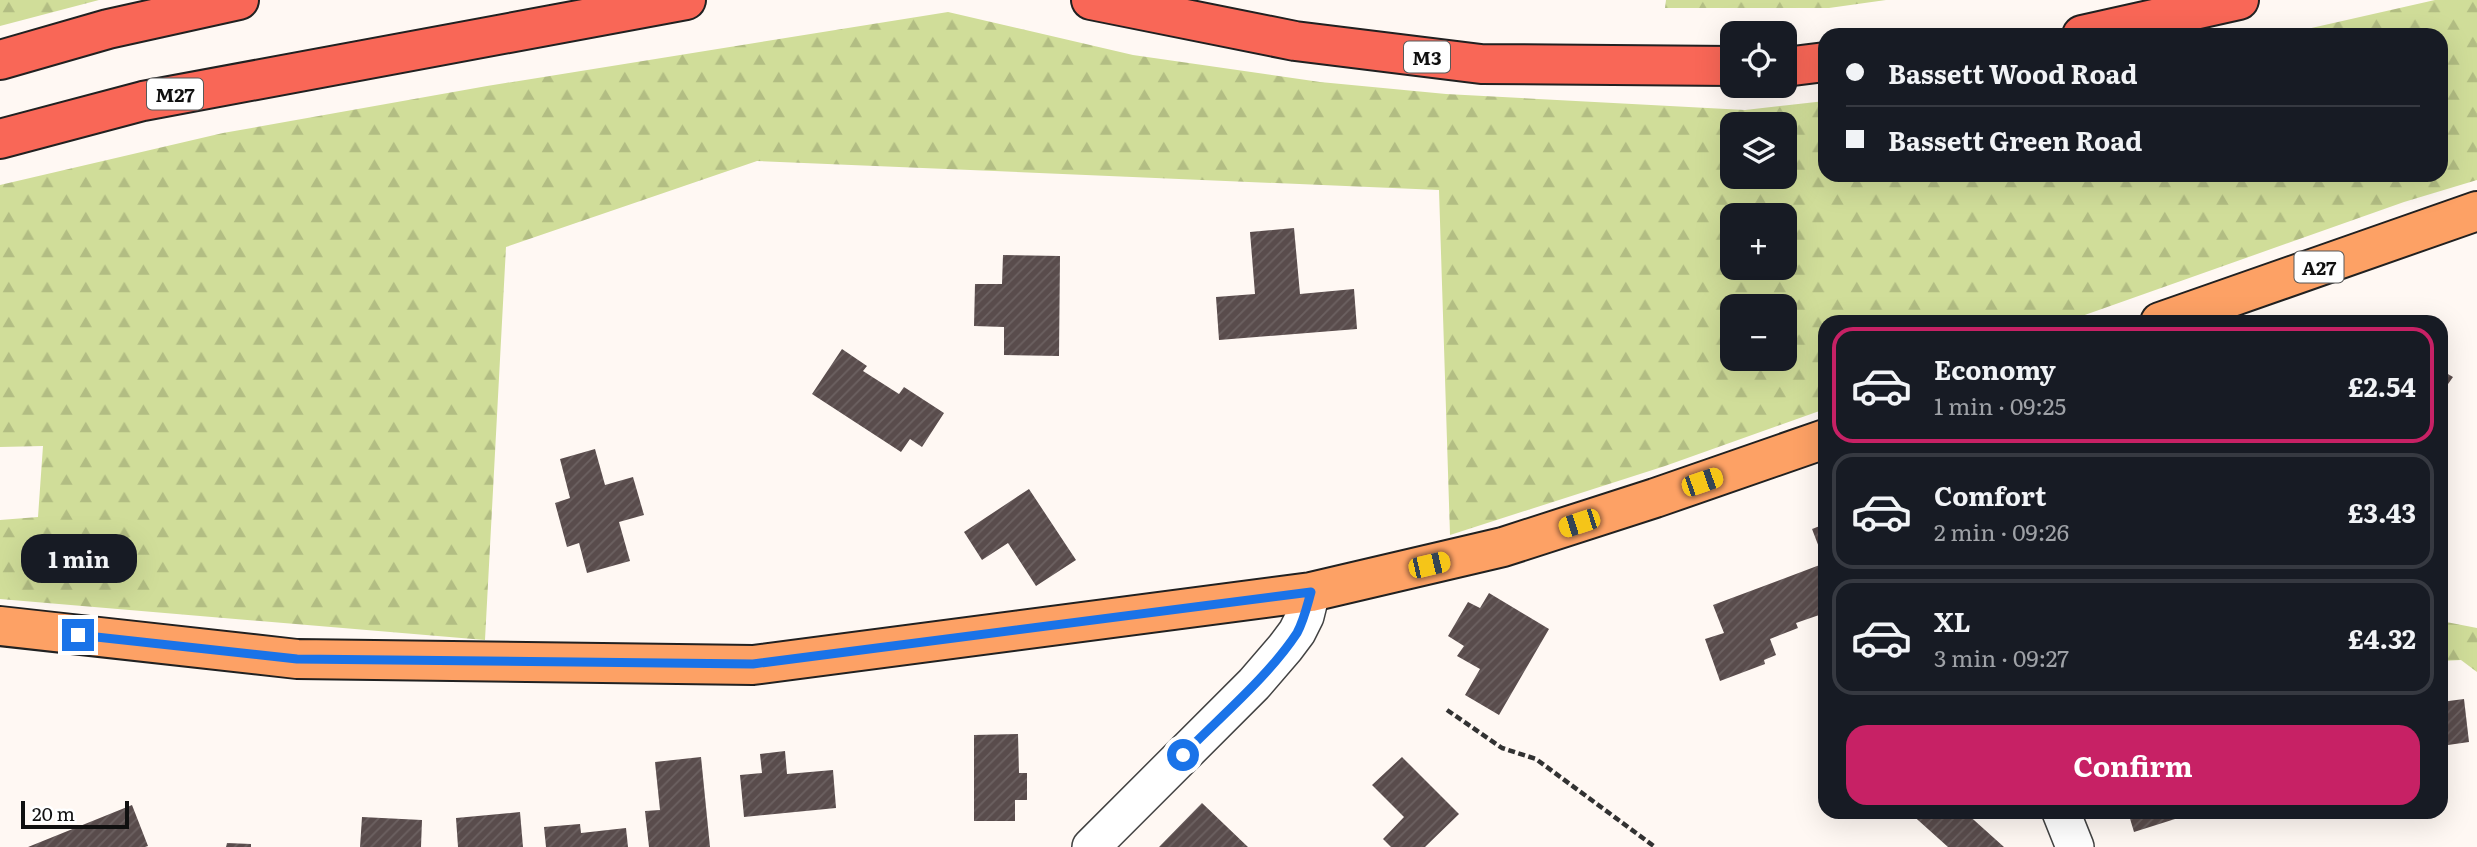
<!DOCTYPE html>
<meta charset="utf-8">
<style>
:root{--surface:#171b24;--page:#242831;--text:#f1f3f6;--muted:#9ea1a6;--line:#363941;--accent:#c72165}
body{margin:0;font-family:Literata,serif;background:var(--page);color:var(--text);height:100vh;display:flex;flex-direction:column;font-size:26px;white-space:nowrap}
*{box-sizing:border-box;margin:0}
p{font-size:23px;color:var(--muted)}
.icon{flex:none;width:38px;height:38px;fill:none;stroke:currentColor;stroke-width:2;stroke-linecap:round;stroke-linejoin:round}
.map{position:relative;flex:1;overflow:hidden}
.panel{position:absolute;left:1818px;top:315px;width:630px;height:504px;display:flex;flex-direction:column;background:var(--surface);border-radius:21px;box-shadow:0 7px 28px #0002}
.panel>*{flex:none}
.hud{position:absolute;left:1818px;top:28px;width:630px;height:154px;border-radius:21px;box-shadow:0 7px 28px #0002;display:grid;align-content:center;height:154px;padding:0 28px;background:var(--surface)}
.controls{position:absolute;left:1720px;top:21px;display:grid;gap:14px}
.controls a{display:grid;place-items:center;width:77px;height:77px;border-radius:14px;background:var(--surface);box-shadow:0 7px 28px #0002;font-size:35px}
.scale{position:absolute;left:21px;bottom:18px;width:108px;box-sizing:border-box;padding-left:7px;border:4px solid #101010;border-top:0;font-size:19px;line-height:24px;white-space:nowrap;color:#101010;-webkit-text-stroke:5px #fff;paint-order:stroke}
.end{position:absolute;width:32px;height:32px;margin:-16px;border:9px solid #1a73e8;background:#fff;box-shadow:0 0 0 4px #fff}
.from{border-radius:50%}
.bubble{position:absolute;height:49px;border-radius:21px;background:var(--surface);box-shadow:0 7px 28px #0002;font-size:23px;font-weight:700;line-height:49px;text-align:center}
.car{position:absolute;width:21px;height:42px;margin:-21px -10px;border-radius:9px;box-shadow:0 0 5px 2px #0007;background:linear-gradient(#f5c518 24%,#345 0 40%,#f5c518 0 76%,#345 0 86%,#f5c518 0)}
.hud b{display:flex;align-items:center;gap:24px;height:66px;font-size:26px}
.hud b+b{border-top:2px solid var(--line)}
.hud i{width:18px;height:18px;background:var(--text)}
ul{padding:12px 0 0;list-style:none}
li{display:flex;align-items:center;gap:21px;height:116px;margin:0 14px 10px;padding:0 14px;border:4px solid var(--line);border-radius:21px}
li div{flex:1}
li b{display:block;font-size:26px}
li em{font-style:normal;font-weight:700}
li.current{border-color:var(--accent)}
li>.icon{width:63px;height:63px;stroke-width:1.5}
.cta{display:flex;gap:14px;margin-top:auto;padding:14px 28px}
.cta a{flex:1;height:80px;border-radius:21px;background:var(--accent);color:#fff;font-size:28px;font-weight:700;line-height:80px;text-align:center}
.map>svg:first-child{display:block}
.forest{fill:url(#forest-firs);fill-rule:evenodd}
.building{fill:url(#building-hatch)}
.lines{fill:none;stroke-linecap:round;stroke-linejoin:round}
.minor-casing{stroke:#434343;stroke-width:40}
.primary-casing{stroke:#212121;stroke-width:42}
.motorway-casing{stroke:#212121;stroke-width:42}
.path{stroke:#323232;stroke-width:4.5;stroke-dasharray:7 3.5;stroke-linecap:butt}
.minor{stroke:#fff;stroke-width:37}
.primary{stroke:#fda165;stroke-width:38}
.motorway{stroke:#f96757;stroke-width:38}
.route{stroke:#1a73e8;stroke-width:9}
.labels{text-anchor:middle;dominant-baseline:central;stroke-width:7;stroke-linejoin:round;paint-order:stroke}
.shield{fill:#fff;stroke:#585858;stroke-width:2}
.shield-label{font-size:19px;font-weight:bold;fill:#101010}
</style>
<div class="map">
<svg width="2477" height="847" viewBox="0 0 2477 847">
<defs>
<pattern id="forest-firs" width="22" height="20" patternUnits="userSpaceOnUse" patternTransform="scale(1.75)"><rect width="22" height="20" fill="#d0dd99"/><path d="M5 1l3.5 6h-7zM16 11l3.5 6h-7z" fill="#b2bd83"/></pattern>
<pattern id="building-hatch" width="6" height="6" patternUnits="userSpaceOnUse" patternTransform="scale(1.75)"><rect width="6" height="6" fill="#594c4c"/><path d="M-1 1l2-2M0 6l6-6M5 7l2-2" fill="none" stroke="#6c6161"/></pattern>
</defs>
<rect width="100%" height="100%" fill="#fff8f3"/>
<path class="forest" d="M0,0H99L0,26Z
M1666,0H1886L1829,8H1665Z
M2435,0H2477V180L2404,202L2065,322H1825V409L1665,466L1450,535L1439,190L757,161L506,247L485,640L0,599V520L38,517L43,446L0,447V185L223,133L487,86L948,12L1133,55L1320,82L1446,94L1745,110L1825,101V175H2441V35H2281ZM1732,124H1785V177H1732ZM1732,215H1785V268H1732ZM1732,306H1785V359H1732Z
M2441,621L2477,628V672L2461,660L2441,661Z"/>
<path class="building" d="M1294,228L1300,294L1354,289L1357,329L1219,340L1216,297L1255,294L1250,232Z
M1003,255L1060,256L1059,356L1004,355V327L974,326L975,284H1002Z
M842,349L867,366L863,371L899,394L904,387L944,413L922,447L910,439L901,452L812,394Z
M2441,370L2453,377L2441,394Z
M595,449L605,485L633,477L644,515L619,522L630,561L587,573L579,543L567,547L555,503L570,498L560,459Z
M1029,489L1076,560L1036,586L1008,543L982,560L964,532Z
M1825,524V613L1796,623L1798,628L1770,639L1776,655L1764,660L1765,664L1720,681L1705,639L1724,633L1713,605L1825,563L1812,529Z
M1489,593L1549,629L1499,715L1465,695L1480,669L1457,656L1464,646L1448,636L1468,602L1480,608Z
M2464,699L2469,742L2441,746V702Z
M1018,734L1019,773H1027V800H1015V821H974V735Z
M785,751L787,774L833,770L836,808L744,817L740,775L762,773L760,754Z
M701,757L710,847H649L645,811L660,810L655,762Z
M1402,757L1459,814L1425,847H1391L1383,839L1404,817L1372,785Z
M1202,803L1248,847H1159Z
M132,805L148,846L145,847H28Z
M520,812L523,847H458L456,818Z
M1909,812H1965L2004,847H1948Z
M2128,812H2194V813L2134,832Z
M362,817L422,820L421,847H360Z
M580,824L581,833L626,828L628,847H546L544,827Z
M227,843L251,844V847H226Z"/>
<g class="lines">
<g class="minor-casing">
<path id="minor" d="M2061,812L2075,847
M1091,847L1254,684L1285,648L1297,632L1305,616L1311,592"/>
</g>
<g class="primary-casing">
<path id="primary" d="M2160,322L2477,211
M0,626L297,659L753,665L1311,592L1503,547L1655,498L1825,439"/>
</g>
<g class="motorway-casing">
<path id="motorway" d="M1091,0L1295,41L1481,64L1732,66
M2082,35L2239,0
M0,60L108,29L239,0
M1785,67L1825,62
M0,139L143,101L686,0"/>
</g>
<path class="path" d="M1447,710L1502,748L1536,759L1655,847"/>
<use href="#minor" class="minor"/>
<use href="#primary" class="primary"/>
<use href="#motorway" class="motorway"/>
</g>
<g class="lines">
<path class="route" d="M78,635L297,659L753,664L1311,592C1307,606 1304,620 1297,633C1268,677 1220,717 1183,755"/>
</g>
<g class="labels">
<g class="shield">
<rect x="1404" y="41.5" width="46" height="31" rx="5"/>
<rect x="147" y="78.5" width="56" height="31" rx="5"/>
<rect x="2294.5" y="251.5" width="49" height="31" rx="5"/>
</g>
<g class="shield-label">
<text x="1427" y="57">M3</text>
<text x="175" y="94">M27</text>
<text x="2319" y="267">A27</text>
</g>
</g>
</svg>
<div class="controls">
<a><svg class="icon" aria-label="locate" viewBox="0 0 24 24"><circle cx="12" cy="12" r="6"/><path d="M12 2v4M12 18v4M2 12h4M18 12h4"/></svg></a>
<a><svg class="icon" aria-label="layers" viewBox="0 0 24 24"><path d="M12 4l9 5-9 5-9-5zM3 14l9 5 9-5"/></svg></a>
<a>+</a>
<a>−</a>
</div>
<div class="scale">20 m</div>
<i class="end from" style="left:1183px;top:755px"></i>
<i class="end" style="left:78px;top:635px"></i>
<div class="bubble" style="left:21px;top:534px;width:116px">1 min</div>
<i class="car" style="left:1702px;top:482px;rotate:71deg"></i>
<i class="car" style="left:1579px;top:523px;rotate:252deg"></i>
<i class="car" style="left:1429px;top:565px;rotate:77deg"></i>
<div class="hud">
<b><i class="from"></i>Bassett Wood Road</b>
<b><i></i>Bassett Green Road</b>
</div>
<section class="panel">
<ul>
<li class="current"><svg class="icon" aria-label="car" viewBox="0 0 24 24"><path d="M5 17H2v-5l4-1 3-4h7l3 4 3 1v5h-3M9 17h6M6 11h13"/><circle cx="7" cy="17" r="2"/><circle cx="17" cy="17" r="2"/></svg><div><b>Economy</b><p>1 min · 09:25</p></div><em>£2.54</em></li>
<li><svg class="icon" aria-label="car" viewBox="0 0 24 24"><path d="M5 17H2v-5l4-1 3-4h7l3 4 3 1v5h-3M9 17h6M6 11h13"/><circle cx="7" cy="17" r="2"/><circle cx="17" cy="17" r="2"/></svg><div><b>Comfort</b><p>2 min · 09:26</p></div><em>£3.43</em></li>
<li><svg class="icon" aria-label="car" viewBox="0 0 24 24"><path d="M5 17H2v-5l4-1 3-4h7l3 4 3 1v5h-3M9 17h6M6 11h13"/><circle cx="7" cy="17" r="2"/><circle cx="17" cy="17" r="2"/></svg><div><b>XL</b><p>3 min · 09:27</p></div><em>£4.32</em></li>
</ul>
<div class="cta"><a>Confirm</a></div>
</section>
</div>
